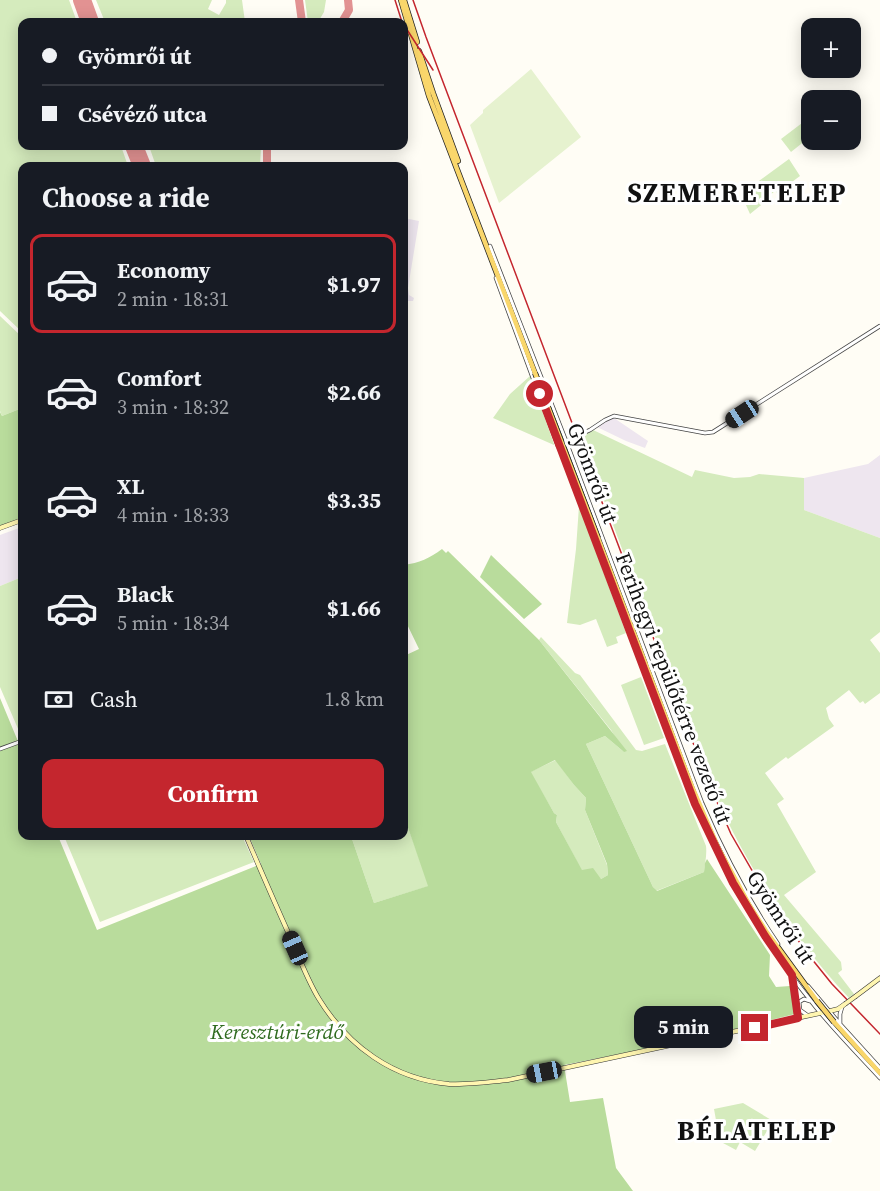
<!DOCTYPE html>
<meta charset="utf-8">
<style>
:root{--surface:#171b24;--page:#242831;--text:#f1f3f6;--muted:#9ea1a6;--line:#363941;--accent:#c4262e}
body{margin:0;font-family:"Source Serif 4",serif;background:var(--page);color:var(--text);height:100vh;display:flex;flex-direction:column;font-size:22px;white-space:nowrap}
*{box-sizing:border-box;margin:0}
p{font-size:20px;color:var(--muted)}
.icon{flex:none;width:33px;height:33px;fill:none;stroke:currentColor;stroke-width:2;stroke-linecap:round;stroke-linejoin:round}
.map{position:relative;flex:1;overflow:hidden}
.panel{position:absolute;left:18px;top:162px;width:390px;height:678px;display:flex;flex-direction:column;background:var(--surface);border-radius:12px;box-shadow:0 3px 15px #0003}
.panel>*{flex:none}
.top-card{position:absolute;left:18px;top:18px;width:390px;height:132px;border-radius:12px;box-shadow:0 3px 15px #0003;display:grid;align-content:center;height:132px;padding:0 24px;background:var(--surface)}
.fabs{position:absolute;left:801px;top:18px;display:grid;gap:12px}
.fabs a{display:grid;place-items:center;width:60px;height:60px;border-radius:12px;background:var(--surface);box-shadow:0 3px 15px #0003;font-size:30px}
.end{position:absolute;width:27px;height:27px;margin:-14px;border:8px solid #c4262e;background:#fff;box-shadow:0 0 0 3px #fff}
.from{border-radius:50%}
.bubble{position:absolute;height:42px;border-radius:12px;background:var(--surface);box-shadow:0 3px 15px #0003;font-size:20px;font-weight:700;line-height:42px;text-align:center}
.car{position:absolute;width:18px;height:36px;margin:-18px -9px;border-radius:8px;box-shadow:0 0 4px 2px #0007;background:linear-gradient(#222 24%,#8ab4d8 0 40%,#222 0 76%,#8ab4d8 0 86%,#222 0)}
.top-card b{display:flex;align-items:center;gap:21px;height:57px;font-size:22px}
.top-card b+b{border-top:2px solid var(--line)}
.top-card i{width:15px;height:15px;background:var(--text)}
ul{padding:0;list-style:none}
li{display:flex;align-items:center;gap:18px;height:99px;margin:0 12px 9px;padding:0 12px;border:3px solid transparent;border-radius:12px}
li div{flex:1}
li b{display:block;font-size:22px}
li em{font-style:normal;font-weight:700}
li.current{border-color:var(--accent)}
li>.icon{width:54px;height:54px;stroke-width:1.5}
h2{padding:0 24px;font-size:27px;line-height:72px}
.pay{display:flex;align-items:center;gap:15px;height:66px;padding:0 24px;font-size:22px}
.pay p{margin-inline-start:auto}
.primary-button{display:flex;gap:12px;margin-top:auto;padding:12px 24px}
.primary-button a{flex:1;height:69px;border-radius:12px;background:var(--accent);color:#fff;font-size:24px;font-weight:700;line-height:69px;text-align:center}
.map>svg:first-child{display:block}
.industrial{fill:#eee6ef}
.green{fill:#d5ebbd}
.forest{fill:#b9dc9c;fill-rule:evenodd}
.pitch{fill:#e6f2cf}
.lines{fill:none;stroke-linecap:round;stroke-linejoin:round}
.taxiway{stroke:#e29292;stroke-width:8}
.runway{stroke:#e29292;stroke-width:18}
.tertiary-casing{stroke:#444;stroke-width:4.5}
.secondary-casing{stroke:#333;stroke-width:5}
.primary-casing{stroke:#222;stroke-width:6}
.tertiary{stroke:#fff;stroke-width:3}
.secondary{stroke:#fff6b0;stroke-width:4}
.primary{stroke:#f9d66b;stroke-width:4.5}
.rail{stroke:#c4262e;stroke-width:1.5}
.secondary-bridge-casing{stroke:#333;stroke-width:5;stroke-linecap:butt}
.primary-bridge-casing{stroke:#222;stroke-width:6;stroke-linecap:butt}
.secondary-bridge{stroke:#fff6b0;stroke-width:4}
.primary-bridge{stroke:#f9d66b;stroke-width:4.5}
.route{stroke:#c4262e;stroke-width:8}
.labels{text-anchor:middle;dominant-baseline:central;stroke-width:6;stroke-linejoin:round;paint-order:stroke}
.street-label{font-size:21px;fill:#111;stroke:#fff}
.park-label{font-size:21px;font-style:italic;fill:#2f6b1f;stroke:#fff}
.district-label{font-size:27px;font-weight:bold;letter-spacing:1.5px;fill:#111;stroke:#fff}
</style>
<div class="map">
<svg width="880" height="1191" viewBox="0 0 880 1191">
<rect width="100%" height="100%" fill="#fffdf5"/>
<path class="industrial" d="M404,218L419,221L408,288L409,295L414,298L413,301H404Z
M614,418L648,441L645,448L626,441L597,427L605,421Z
M880,455V538L804,510V478L868,464Z
M19,528L22,538V577L0,586V535Z"/>
<path class="green" d="M0,0H69L77,22H22V146H121L128,166H22V332L0,311Z
M96,0H212L208,9L219,15L226,3V0H242L245,22H105Z
M305,0H326L324,12L318,22H308Z
M806,120L811,121V136L791,152L781,139Z
M149,146H261L260,166H156Z
M789,159L800,176L777,193L775,191L764,200L765,202L750,214L741,194Z
M0,316L22,337V408L2,416L0,411Z
M530,376L554,444V445L493,418L510,394Z
M591,429L692,477L695,470L734,478L750,477L759,474L804,478V510L880,538V632L870,640L880,653V693L865,704L863,701L860,703L849,690L826,708L829,719L834,726L788,759L786,757L765,773L784,799L777,804L816,872L784,895L841,962L842,970L838,973L854,994L849,998C804,950 765,893 734,834C706,781 688,722 666,665C637,589 608,512 580,435Z
M579,506L626,633L616,637L618,643L607,647L596,619L580,625L567,623L576,549Z
M22,577V738L0,687V586Z
M541,637L575,673L580,675L636,750L642,751L665,744L706,846C707,855 705,863 704,872L656,891L653,887L586,744L605,736L624,752L611,730L539,640Z
M641,677L664,738L644,745L621,685Z
M556,760L574,785L586,798L585,810L607,865L608,875L601,879L582,871L556,822L557,815L554,813L530,772Z
M404,816L429,886L374,903L351,836H404Z
M64,836H242L254,862L100,922Z
M743,1103L773,1121L755,1151L740,1142L736,1150L723,1143L719,1137L714,1109Z"/>
<path class="forest" d="M22,408V518L0,526V412L2,416Z
M442,549L446,553L448,551L539,640L627,751L624,752L605,736L586,744L653,887L657,891L704,872L705,863L707,859L770,955L769,976L776,987L790,986L795,1014L695,1039L564,1065L570,1102L603,1098L616,1168L633,1191H0V698L22,751V836H58L97,930L261,864L249,836H351L374,903L428,886L404,816V656L419,649L404,618V565C419,563 430,558 442,549ZM555,760L574,785L586,798L585,810L607,864L608,875L601,879L593,868L582,870L556,822L557,815L554,813L531,772Z
M491,555L542,604L524,619L480,577Z"/>
<path class="pitch" d="M531,69L581,137L499,203L470,125L483,113V110Z"/>
<g class="lines">
<path class="taxiway" d="M299,0L302,22
M342,22L349,10L348,0
M267,166V146"/>
<path class="runway" d="M82,0L90,22
M134,146L142,166"/>
<g class="tertiary-casing">
<path id="tertiary" d="M490,246L566,441L702,803C723,852 748,900 778,944
M496,278L558,446L564,457L695,804C727,876 765,945 815,1006C835,1031 858,1054 880,1078
M564,442L590,430L605,420L614,416L705,433L713,432L880,326
M0,749L22,741
M792,977L798,1018
M808,986L840,1024L880,1068
M807,1015L800,1010L799,1002L804,999L810,1001
M840,1023V1014L842,1007"/>
</g>
<g class="secondary-casing">
<path id="secondary" d="M0,528L22,520
M246,836C261,871 276,906 292,941C300,960 308,981 319,999C348,1046 393,1079 449,1084C469,1085 488,1082 508,1080L830,1011L838,1009L845,1004
M856,996L880,978"/>
</g>
<g class="primary-casing">
<path id="primary" d="M401,0L429,96L535,373
M404,0L417,42
M419,51L433,93L458,161
M598,538L693,789L718,847L750,906L766,931L817,1001
M834,1022L880,1073"/>
</g>
<use href="#tertiary" class="tertiary"/>
<use href="#secondary" class="secondary"/>
<use href="#primary" class="primary"/>
<path class="rail" d="M395,0L402,22
M413,0L426,37L706,777L731,834L765,893L807,953L832,984L880,1034
M404,25L433,70"/>
<g class="secondary-bridge-casing">
<path id="secondary-bridge" d="M845,1004L856,996"/>
</g>
<g class="primary-bridge-casing">
<path id="primary-bridge" d="M535,373L598,538
M817,1001L834,1022"/>
</g>
<use href="#secondary-bridge" class="secondary-bridge"/>
<use href="#primary-bridge" class="primary-bridge"/>
</g>
<g class="lines">
<path class="route" d="M540,394L695,804L733,883L765,936L792,975L798,1018L755,1028"/>
</g>
<g class="labels">
<g class="street-label">
<text transform="translate(593 473) rotate(69)">Gyömrői út</text>
<text transform="translate(674 688) rotate(69)">Ferihegyi repülőtérre vezető út</text>
<text transform="translate(781 917) rotate(57)">Gyömrői út</text>
</g>
<g class="park-label">
<text x="277" y="1031">Keresztúri-erdő</text>
</g>
<g class="district-label">
<text x="737" y="192">SZEMERETELEP</text>
<text x="757" y="1130">BÉLATELEP</text>
</g>
</g>
</svg>
<div class="fabs">
<a>+</a>
<a>−</a>
</div>
<i class="end from" style="left:540px;top:394px"></i>
<i class="end" style="left:755px;top:1028px"></i>
<div class="bubble" style="left:634px;top:1006px;width:99px">5 min</div>
<i class="car" style="left:742px;top:414px;rotate:237deg"></i>
<i class="car" style="left:295px;top:948px;rotate:336deg"></i>
<i class="car" style="left:544px;top:1072px;rotate:259deg"></i>
<div class="top-card">
<b><i class="from"></i>Gyömrői út</b>
<b><i></i>Csévéző utca</b>
</div>
<section class="panel">
<h2>Choose a ride</h2>
<ul>
<li class="current"><svg class="icon" aria-label="car" viewBox="0 0 24 24"><path d="M5 17H2v-5l4-1 3-4h7l3 4 3 1v5h-3M9 17h6M6 11h13"/><circle cx="7" cy="17" r="2"/><circle cx="17" cy="17" r="2"/></svg><div><b>Economy</b><p>2 min · 18:31</p></div><em>$1.97</em></li>
<li><svg class="icon" aria-label="car" viewBox="0 0 24 24"><path d="M5 17H2v-5l4-1 3-4h7l3 4 3 1v5h-3M9 17h6M6 11h13"/><circle cx="7" cy="17" r="2"/><circle cx="17" cy="17" r="2"/></svg><div><b>Comfort</b><p>3 min · 18:32</p></div><em>$2.66</em></li>
<li><svg class="icon" aria-label="car" viewBox="0 0 24 24"><path d="M5 17H2v-5l4-1 3-4h7l3 4 3 1v5h-3M9 17h6M6 11h13"/><circle cx="7" cy="17" r="2"/><circle cx="17" cy="17" r="2"/></svg><div><b>XL</b><p>4 min · 18:33</p></div><em>$3.35</em></li>
<li><svg class="icon" aria-label="car" viewBox="0 0 24 24"><path d="M5 17H2v-5l4-1 3-4h7l3 4 3 1v5h-3M9 17h6M6 11h13"/><circle cx="7" cy="17" r="2"/><circle cx="17" cy="17" r="2"/></svg><div><b>Black</b><p>5 min · 18:34</p></div><em>$1.66</em></li>
</ul>
<div class="pay"><svg class="icon" aria-label="cash" viewBox="0 0 24 24"><path d="M3 7h18v10H3z"/><circle cx="12" cy="12" r="2"/></svg>Cash<p>1.8 km</p></div>
<div class="primary-button"><a>Confirm</a></div>
</section>
</div>
